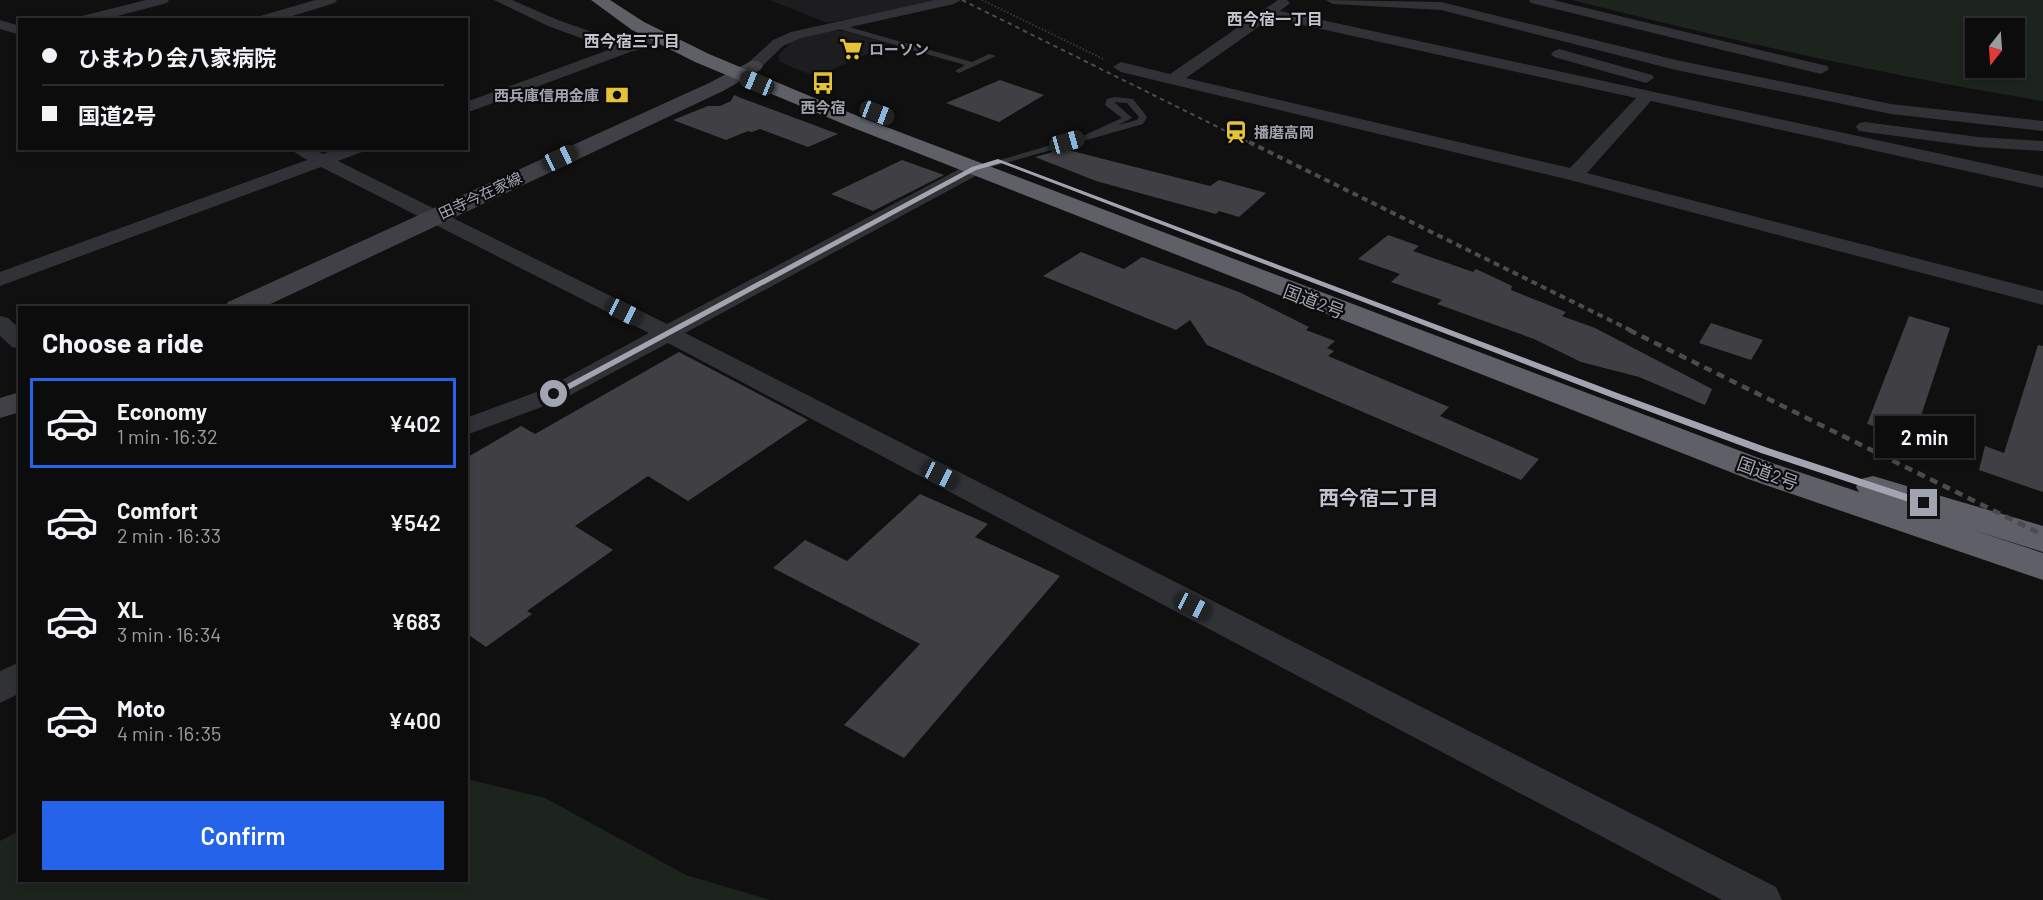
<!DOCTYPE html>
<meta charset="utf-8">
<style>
:root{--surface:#0c0c0d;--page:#151516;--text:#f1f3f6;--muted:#9a9b9d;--line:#2c2c2e;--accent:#2563eb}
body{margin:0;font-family:Barlow,"Noto Sans JP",sans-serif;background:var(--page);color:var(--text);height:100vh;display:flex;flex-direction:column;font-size:22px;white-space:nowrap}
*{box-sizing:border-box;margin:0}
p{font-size:20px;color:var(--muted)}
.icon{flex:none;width:33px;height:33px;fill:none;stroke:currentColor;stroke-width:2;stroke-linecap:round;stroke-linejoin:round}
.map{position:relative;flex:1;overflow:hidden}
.side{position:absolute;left:18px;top:306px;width:450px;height:576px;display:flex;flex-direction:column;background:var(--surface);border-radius:0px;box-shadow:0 3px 9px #0003,0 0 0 2px var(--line)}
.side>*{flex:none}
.top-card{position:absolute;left:18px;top:18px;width:450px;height:132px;border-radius:0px;box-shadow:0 3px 9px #0003,0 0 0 2px var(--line);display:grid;align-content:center;height:132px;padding:0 24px;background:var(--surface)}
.needle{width:39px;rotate:197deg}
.tools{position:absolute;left:1965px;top:18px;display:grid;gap:12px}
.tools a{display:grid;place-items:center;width:60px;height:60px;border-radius:0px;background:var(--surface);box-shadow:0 3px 9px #0003,0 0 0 2px var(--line);font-size:30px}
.end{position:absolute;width:27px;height:27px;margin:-14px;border:8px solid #a2a5b1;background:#111;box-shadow:0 0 0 3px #111}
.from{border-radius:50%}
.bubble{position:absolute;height:42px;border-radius:0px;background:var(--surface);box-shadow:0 3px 9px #0003,0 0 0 2px var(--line);font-size:20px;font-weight:600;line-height:42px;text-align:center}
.car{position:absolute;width:18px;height:36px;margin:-18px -9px;border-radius:8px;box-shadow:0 0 4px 2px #0007;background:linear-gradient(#222 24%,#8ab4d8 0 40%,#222 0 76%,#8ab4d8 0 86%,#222 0)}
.top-card b{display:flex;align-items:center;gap:21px;height:57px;font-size:22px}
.top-card b+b{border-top:2px solid var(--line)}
.top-card i{width:15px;height:15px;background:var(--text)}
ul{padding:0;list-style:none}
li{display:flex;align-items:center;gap:18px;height:90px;margin:0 12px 9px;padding:0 12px;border:3px solid transparent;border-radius:0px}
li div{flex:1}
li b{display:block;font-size:22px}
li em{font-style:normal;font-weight:600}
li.on{border-color:var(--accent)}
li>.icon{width:54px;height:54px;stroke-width:1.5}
h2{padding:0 24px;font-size:27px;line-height:72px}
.cta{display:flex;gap:12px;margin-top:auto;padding:12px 24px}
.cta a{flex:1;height:69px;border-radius:0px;background:var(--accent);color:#fff;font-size:24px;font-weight:600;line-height:69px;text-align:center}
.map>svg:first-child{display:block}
.built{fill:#1d1c1e}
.green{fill:#1d241e;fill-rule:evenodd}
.building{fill:#404044}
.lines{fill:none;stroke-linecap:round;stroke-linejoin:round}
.path{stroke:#38383d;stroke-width:2;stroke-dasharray:1.5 2;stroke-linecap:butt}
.lane{fill:#313236;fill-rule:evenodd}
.street{fill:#313236;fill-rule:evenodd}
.secondary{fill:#404046;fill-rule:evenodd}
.highway{fill:#5e5f67;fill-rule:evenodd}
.rail-far2{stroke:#4b4b51;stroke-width:2;stroke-dasharray:4.5 4;stroke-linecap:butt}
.rail-far1{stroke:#4b4b51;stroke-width:4;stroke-dasharray:6 4.5;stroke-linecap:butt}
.rail{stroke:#4b4b51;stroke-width:4.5;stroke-dasharray:8 6;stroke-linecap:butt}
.route{fill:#a2a5b1}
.labels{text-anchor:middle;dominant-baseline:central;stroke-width:4.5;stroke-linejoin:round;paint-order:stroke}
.far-poi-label{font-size:15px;font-weight:bold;fill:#a2a5b1;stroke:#0b0b0c;text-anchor:start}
.far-street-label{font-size:15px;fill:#a2a5b1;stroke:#0b0b0c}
.far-neighbourhood-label{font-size:16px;font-weight:bold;fill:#c3c4ce;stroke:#0b0b0c}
.street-label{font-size:18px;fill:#a2a5b1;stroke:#0b0b0c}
.neighbourhood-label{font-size:20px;font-weight:bold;fill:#c3c4ce;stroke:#0b0b0c}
</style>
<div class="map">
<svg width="2043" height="900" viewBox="0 0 2043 900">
<rect width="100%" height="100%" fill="#101011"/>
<path class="built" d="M769,0H938L828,23Z
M828,31H845L889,44L816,77L780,62L778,55L794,40Z"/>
<path class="green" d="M1572,0H2043V101C1885,75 1728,40 1572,0ZM1976,28H2014V68H1976Z
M467,779L545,798L686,875L770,900H0V841L19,831L20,880H466Z"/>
<path class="building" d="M1000,80L1044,95L999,122L946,103Z
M734,95L741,98L838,134L808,147L760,129L752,132L748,131L726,140L673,120L708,106H720L731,101Z
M1064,149L1210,186L1219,180L1266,193L1239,217L1219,211L1216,214L1096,181L1035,157Z
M902,160L944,175L873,211L831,194Z
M1388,235L1419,246L1413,251L1473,272L1476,269L1512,286L1511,290L1566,312L1562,316L1595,328L1712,389L1705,405L1639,377L1581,362L1534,339L1437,304L1442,300L1391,282L1400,274L1358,259Z
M1081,252L1124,269L1142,257L1239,292L1309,327L1306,330L1335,341L1327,348L1334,351L1328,356L1449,407L1440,416L1539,459L1521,480L1207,345L1190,320L1176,330L1043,276Z
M1909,316L1950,328L1913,440L1867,424Z
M1711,323L1763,340L1751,360L1699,343Z
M2038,345L2043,346V492L1979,470L1985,446L2004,453Z
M679,352L808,420L688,501L648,476L575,526L613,550L527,611L532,614L486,647L466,633V458L521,426L535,434Z
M920,494L988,524L975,537L1060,576L904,758L844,725L920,644L773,568L805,540L847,561Z"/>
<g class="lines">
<path class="path" d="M982,0L1103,59"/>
<path class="lane" d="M835,23L972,62L989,54L996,56L959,73L955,71L965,65L832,27L831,25Z
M1115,97L1133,99L1147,117L1143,124L977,171L969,169L1085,135L1122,118L1105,105L1107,99ZM1114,102L1127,103L1139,117L1137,120L1118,125L1132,118Z"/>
<path class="street" d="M146,0H169L167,3L102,20H76L78,17Z
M315,0H337L335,3L279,20H255L257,17Z
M494,0H512L558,20L626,44L663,35L670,39L668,42L630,52L466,113V102L611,49L548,26Z
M935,0H961L954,4L801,38L783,46L759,69L753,71L745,66L773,40L791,32Z
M1278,0H1287L1290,3L1280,11L2043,176V188L1651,101L1587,173L2043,291V305L1570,180L1121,72L1113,67L1121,62L1170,74ZM1271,18L1636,98L1570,168L1186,78Z
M1326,0L1441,2L1676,60L1891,104L2043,121V131L1891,114L1676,70L1441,10L1333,4Z
M1529,0H1553L1827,66L1829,69L1821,74L1531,3Z
M0,20L20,26V35L0,29Z
M1559,49L1652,75L1654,78L1646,83L1554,57L1551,54L1554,51Z
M1865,122L1978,137L2043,141V151L1978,147L1859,131L1856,127L1859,123Z
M288,148H312L323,154L338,148H365L362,152L338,161L667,324L967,165H981L983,169L981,173L685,333L1776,887L1782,900H1722L668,343L563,399L466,435V418L545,389L649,333L321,167L0,286V272L307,160Z
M0,316L8,318L20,329V349L12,347L0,336Z
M20,662V693L0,703V671Z"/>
<path class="secondary" d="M753,60L760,62L763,66L760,70L723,91L262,308H224L228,302L709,83Z
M20,392V412L0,418V398Z"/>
<path class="highway" d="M591,0H610L644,22L709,54L860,117L1772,463L1859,492L1856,487L1861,479L1873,476L2043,526V552L1970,529L2043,553V580L1748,479L846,125L695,62L632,30Z"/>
<path class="rail-far2" d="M962,0L1252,144"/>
<path class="rail-far1" d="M1249,142L1632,331"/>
<path class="rail" d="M1629,330L2043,535"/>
</g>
<path class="route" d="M998,159L1620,394L1768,448L1928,501L1930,503L1924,507L1921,506L1761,453L1613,398L1001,163L976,170L557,396L549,394L972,167Z"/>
<defs>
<g id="supermarket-bare" transform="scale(1.8)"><path d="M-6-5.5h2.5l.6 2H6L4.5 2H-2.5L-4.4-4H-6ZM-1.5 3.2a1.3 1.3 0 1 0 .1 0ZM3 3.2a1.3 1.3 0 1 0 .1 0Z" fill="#e4c336" stroke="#0b0b0c" stroke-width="2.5" paint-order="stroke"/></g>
<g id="bus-bare" transform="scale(1.8)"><path d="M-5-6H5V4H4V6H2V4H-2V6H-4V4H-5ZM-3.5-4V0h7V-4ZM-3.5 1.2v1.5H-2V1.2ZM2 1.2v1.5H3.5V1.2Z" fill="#e4c336" stroke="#0b0b0c" stroke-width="2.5" paint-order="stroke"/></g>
<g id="bank-bare" transform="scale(1.8)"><path d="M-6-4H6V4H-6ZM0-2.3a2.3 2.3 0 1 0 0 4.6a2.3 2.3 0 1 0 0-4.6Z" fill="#e4c336" stroke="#0b0b0c" stroke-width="2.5" paint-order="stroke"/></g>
<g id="station-bare" transform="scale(1.8)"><path d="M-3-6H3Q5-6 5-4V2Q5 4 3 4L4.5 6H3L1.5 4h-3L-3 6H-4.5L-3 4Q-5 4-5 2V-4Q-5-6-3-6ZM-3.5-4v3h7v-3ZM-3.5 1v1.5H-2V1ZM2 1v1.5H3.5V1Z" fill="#e4c336" stroke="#0b0b0c" stroke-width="2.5" paint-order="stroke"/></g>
</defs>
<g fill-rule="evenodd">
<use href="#supermarket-bare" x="851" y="49"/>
<use href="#bus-bare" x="823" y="83"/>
<use href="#bank-bare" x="617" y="95"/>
<use href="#station-bare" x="1236" y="132"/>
</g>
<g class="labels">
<g class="far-poi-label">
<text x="869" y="49">ローソン</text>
<text x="599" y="95" text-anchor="end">西兵庫信用金庫</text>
<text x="823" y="107" text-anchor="middle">西今宿</text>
<text x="1254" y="132">播磨高岡</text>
</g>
<g class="far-street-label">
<text transform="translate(480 195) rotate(-25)">田寺今在家線</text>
</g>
<g class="far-neighbourhood-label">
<text x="1275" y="18">西今宿一丁目</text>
<text x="632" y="40">西今宿三丁目</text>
</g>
<g class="street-label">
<text transform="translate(1314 301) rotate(21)">国道2号</text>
<text transform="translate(1768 473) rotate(20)">国道2号</text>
</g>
<g class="neighbourhood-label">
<text x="1379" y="497">西今宿二丁目</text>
</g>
</g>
</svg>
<div class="tools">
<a><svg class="needle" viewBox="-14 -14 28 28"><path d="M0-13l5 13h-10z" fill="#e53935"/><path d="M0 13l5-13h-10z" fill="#9a9b9d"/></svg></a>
</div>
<i class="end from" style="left:554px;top:394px"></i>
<i class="end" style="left:1924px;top:503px"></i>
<div class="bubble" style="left:1875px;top:416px;width:99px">2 min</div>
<i class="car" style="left:757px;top:83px;rotate:292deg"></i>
<i class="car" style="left:877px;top:113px;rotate:111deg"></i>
<i class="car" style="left:1067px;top:142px;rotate:74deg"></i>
<i class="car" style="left:560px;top:158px;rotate:65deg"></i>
<i class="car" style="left:624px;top:312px;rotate:117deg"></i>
<i class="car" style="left:940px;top:475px;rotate:117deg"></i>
<i class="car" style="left:1193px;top:606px;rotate:117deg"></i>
<div class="top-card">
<b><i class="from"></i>ひまわり会八家病院</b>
<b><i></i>国道2号</b>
</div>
<section class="side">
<h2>Choose a ride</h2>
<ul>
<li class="on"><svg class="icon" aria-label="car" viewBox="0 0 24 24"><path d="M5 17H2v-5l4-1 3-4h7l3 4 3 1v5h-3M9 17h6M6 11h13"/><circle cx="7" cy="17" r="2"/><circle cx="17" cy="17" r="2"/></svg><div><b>Economy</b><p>1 min · 16:32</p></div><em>¥402</em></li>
<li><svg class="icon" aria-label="car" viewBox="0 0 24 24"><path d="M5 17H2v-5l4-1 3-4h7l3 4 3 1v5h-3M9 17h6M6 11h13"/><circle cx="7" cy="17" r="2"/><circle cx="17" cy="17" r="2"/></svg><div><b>Comfort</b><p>2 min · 16:33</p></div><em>¥542</em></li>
<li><svg class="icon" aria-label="car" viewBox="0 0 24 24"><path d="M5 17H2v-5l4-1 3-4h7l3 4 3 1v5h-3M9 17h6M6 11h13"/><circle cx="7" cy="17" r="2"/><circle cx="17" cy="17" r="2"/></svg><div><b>XL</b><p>3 min · 16:34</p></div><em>¥683</em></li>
<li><svg class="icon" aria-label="car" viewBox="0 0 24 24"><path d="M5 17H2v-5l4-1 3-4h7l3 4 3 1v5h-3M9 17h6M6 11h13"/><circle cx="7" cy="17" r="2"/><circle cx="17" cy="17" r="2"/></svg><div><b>Moto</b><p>4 min · 16:35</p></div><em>¥400</em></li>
</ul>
<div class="cta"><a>Confirm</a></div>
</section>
</div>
